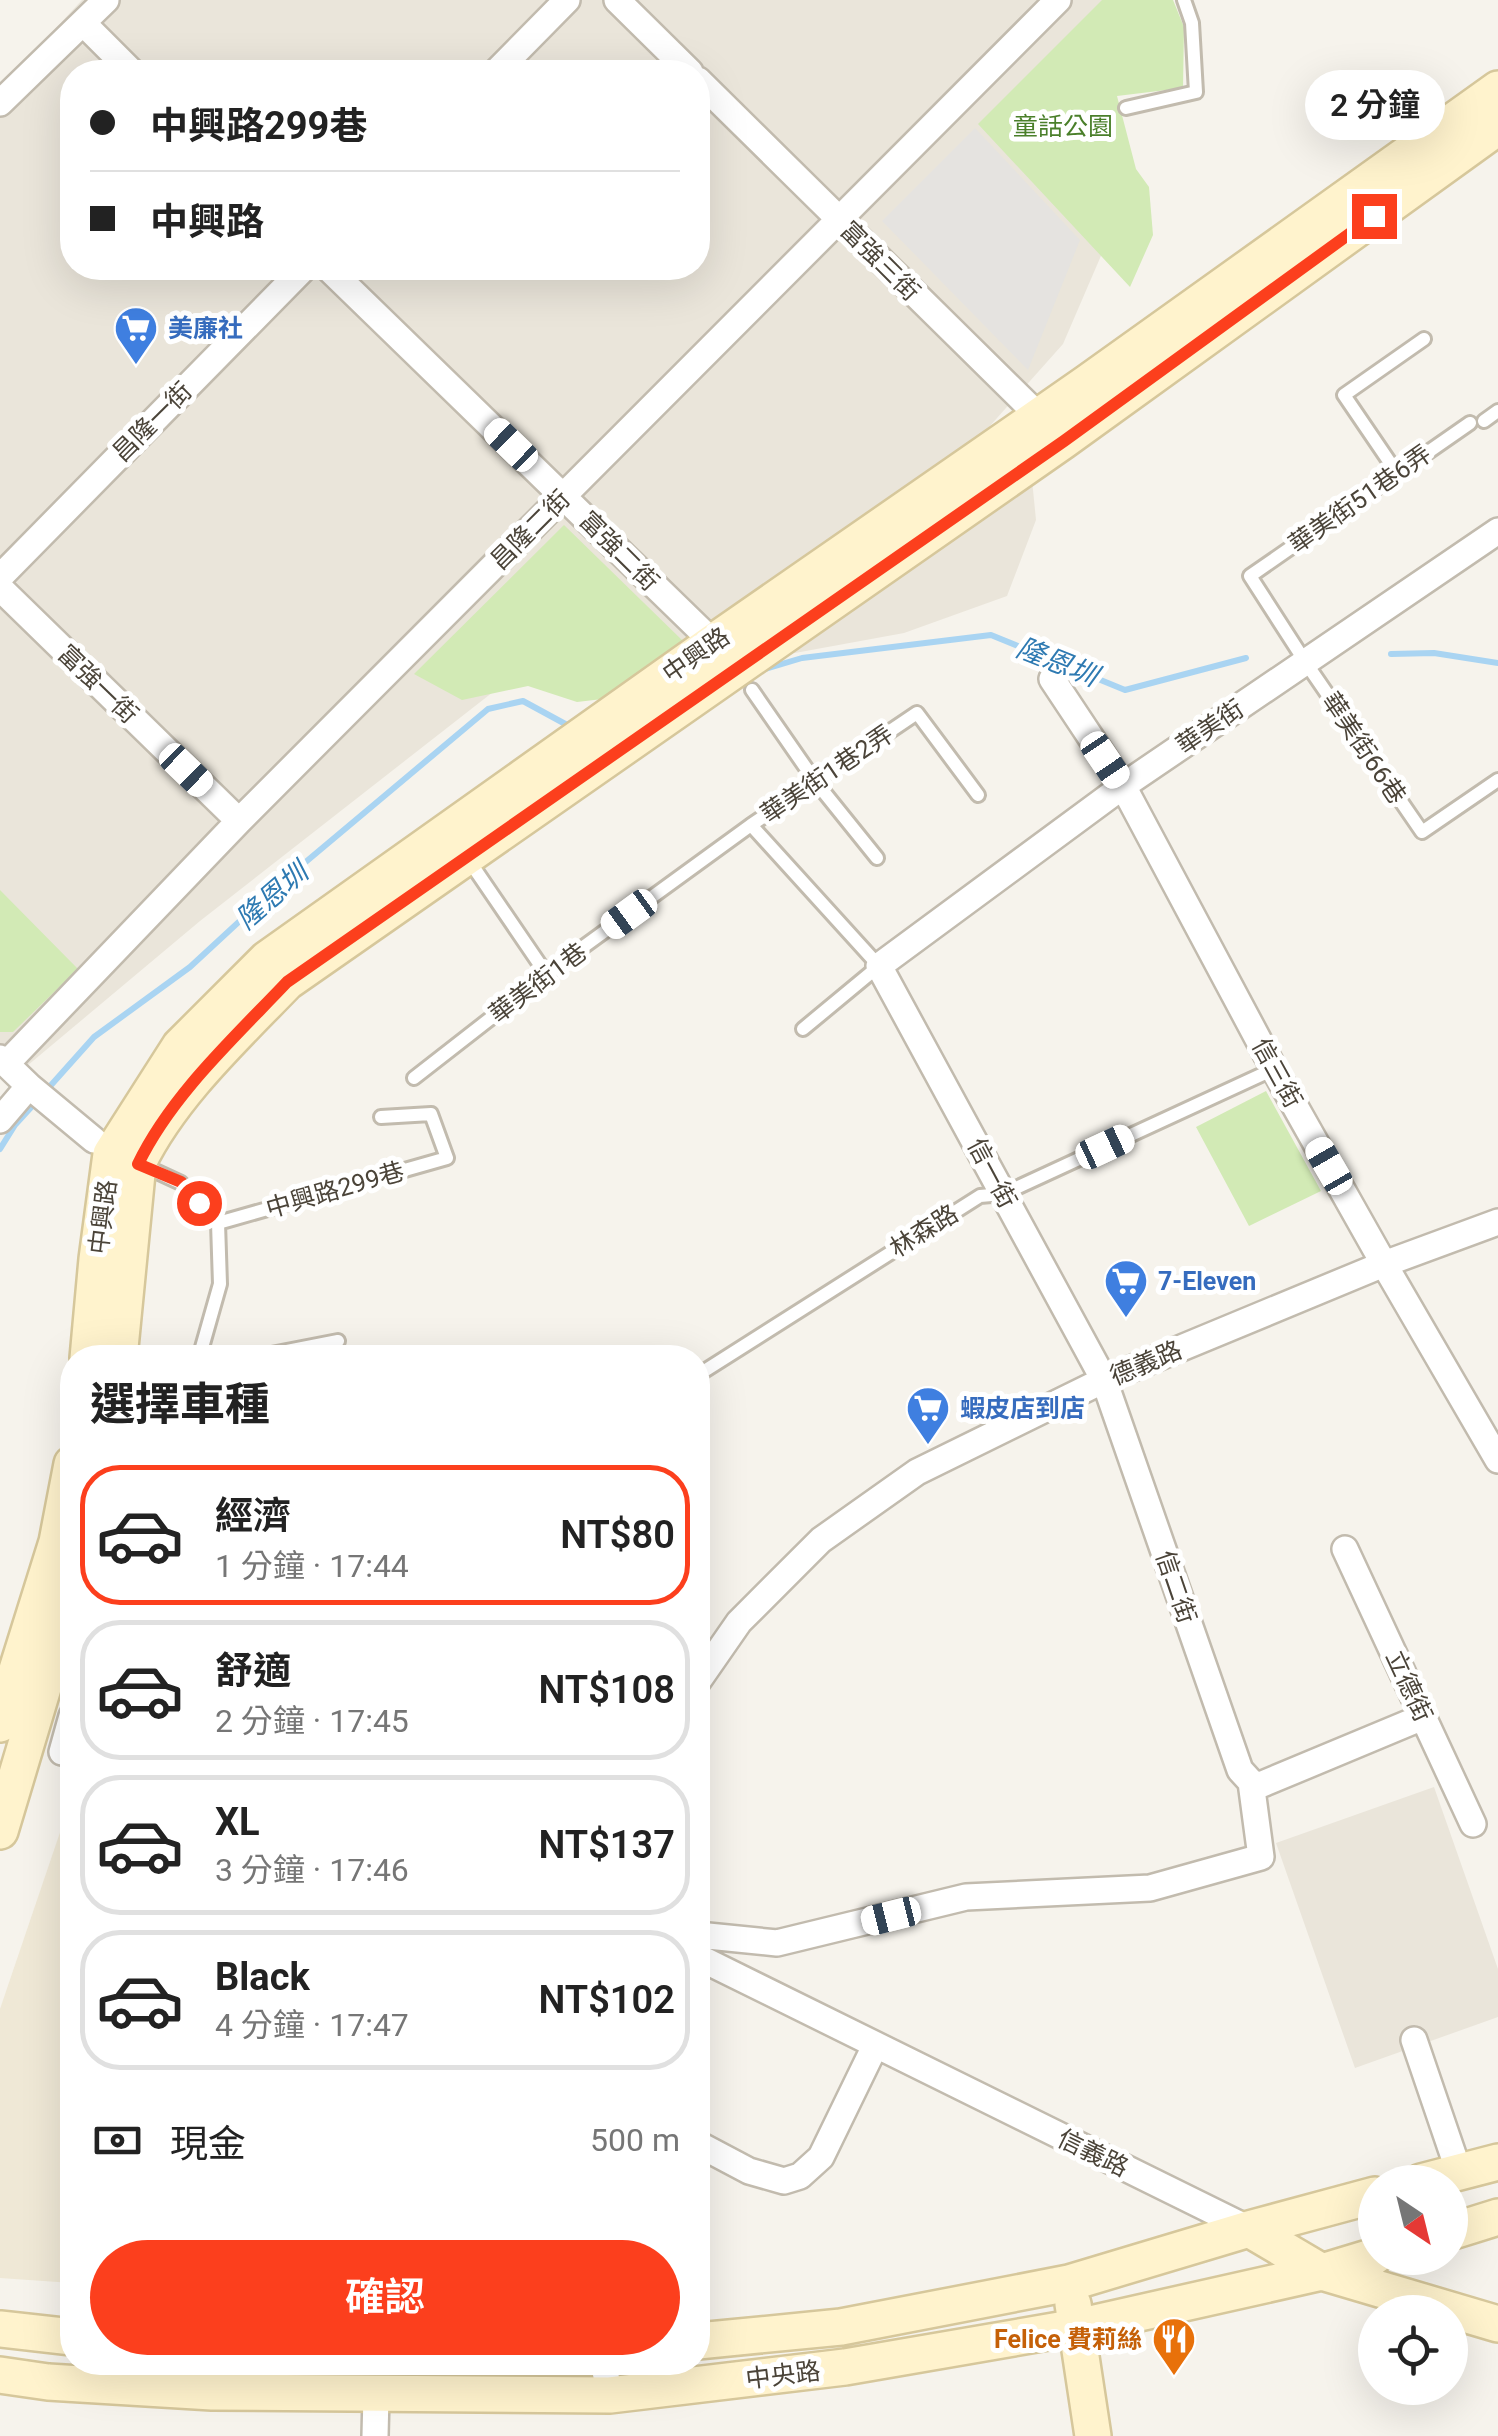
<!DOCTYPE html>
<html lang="zh-TW">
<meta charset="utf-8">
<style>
:root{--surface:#fff;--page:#f2f2f2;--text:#222;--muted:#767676;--line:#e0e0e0;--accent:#fc3f1d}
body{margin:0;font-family:Roboto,"Noto Sans TC",sans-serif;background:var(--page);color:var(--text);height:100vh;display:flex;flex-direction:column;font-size:38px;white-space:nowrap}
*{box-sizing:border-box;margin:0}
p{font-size:32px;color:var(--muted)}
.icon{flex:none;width:55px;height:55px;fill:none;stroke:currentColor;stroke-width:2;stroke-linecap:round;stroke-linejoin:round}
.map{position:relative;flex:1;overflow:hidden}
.panel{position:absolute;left:60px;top:1345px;width:650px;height:1030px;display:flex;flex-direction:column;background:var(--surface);border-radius:40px;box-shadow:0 10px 40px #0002}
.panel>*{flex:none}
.top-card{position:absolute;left:60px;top:60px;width:650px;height:220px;border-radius:40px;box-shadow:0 10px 40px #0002;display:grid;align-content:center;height:220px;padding:0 30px;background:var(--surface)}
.needle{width:65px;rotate:145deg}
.buttons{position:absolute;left:1358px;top:2165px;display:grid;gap:20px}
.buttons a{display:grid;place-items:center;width:110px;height:110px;border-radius:50%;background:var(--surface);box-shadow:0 10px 40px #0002;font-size:50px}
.end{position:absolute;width:45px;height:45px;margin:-22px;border:12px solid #fc3f1d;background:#fff;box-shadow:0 0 0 5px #fff}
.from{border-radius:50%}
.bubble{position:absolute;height:70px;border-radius:35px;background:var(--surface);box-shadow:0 10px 40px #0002;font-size:32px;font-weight:600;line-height:70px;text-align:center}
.car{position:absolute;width:30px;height:60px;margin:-30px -15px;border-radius:12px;box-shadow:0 0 8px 2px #0007;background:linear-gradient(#fff 24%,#345 0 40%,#fff 0 76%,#345 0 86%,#fff 0)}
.top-card b{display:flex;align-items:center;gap:35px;height:95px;font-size:38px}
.top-card b+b{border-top:2px solid var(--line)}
.top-card i{width:25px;height:25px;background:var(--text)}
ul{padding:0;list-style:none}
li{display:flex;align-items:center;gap:30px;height:140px;margin:0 20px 15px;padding:0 10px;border:5px solid var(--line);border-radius:40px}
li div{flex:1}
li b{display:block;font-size:38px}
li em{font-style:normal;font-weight:600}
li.selected{border-color:var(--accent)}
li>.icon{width:90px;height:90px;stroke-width:1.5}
h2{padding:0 30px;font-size:45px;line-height:120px}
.pay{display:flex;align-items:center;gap:25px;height:110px;padding:0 30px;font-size:38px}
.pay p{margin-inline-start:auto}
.button{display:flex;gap:20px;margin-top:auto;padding:20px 30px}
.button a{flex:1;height:115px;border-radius:60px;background:var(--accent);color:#fff;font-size:40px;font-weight:600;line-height:115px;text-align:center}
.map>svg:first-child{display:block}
.residential{fill:#eae5da;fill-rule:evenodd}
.education{fill:#efe8d6}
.green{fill:#d2eab5}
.parking{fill:#e5e3e0}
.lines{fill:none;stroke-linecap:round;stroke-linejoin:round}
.stream{stroke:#a9d4f2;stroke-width:6}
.lane-casing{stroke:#c2bbae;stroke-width:18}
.street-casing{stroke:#c2bbae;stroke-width:30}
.secondary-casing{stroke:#d6c79b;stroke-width:40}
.lane{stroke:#fff;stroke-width:12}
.street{stroke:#fff;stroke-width:25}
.secondary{stroke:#fff3cd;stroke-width:35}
.route{stroke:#fc3f1d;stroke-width:12}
.labels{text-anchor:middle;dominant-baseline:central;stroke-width:10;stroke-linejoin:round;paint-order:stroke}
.park-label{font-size:25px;fill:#4a7f2a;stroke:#fff}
.street-label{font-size:25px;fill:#4b4439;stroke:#fff}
.shop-label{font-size:25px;font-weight:bold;fill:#366cbe;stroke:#fff;text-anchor:start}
.food-label{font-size:25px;font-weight:bold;fill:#c56008;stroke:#fff;text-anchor:end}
.water-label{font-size:28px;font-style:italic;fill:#2e7ab2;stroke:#fff}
</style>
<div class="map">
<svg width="1498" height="2436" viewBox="0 0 1498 2436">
<rect width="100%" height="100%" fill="#f6f3ec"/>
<path class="residential" d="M82,0H1147L1043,131L1122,207L1063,344L964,455L663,668L562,638L200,921L21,1071L0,1051V88ZM72,72H698V268H72Z
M1032,480L1036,520L1007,596L904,633L784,655Z
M1434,1787L1498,1969V2017L1355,2068L1276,1843Z"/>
<path class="education" d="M72,1797V2283L0,2278V2009Z"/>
<path class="green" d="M1102,0H1173L1184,27L1183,88L1117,96L1136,169L1149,187L1153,235L1130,287L978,124Z
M564,525L683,641L611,698L577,702L528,686L462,700L414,674Z
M0,890L78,969L13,1032H0Z
M1266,1091L1321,1191L1249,1226L1196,1127Z"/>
<path class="parking" d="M975,128L1080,240L1028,370L882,221Z"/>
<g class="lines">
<path class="stream" d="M1391,654L1434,653L1498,663
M762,670L802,658L991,635L1125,690L1246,658
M44,1093L94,1037L190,967L283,881L488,709L523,701L569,726
M0,1149L15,1125L36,1102"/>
<g class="lane-casing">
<path id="lane" d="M1126,108L1196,92L1192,23L1184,0
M1484,421L1498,411
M1470,423L1250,576L1306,663L1422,832L1498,780
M1397,473L1344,395L1424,339
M752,690L815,781L877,858
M751,825L879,966L803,1029
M468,859L547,975
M414,1078L568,958L751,825L917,713L978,795
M140,1164L181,1183L218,1223L447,1158L431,1114L381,1117
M199,1358L220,1284L218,1223
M251,1358L338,1341
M698,1375L980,1196L1003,1194L1274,1069"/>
</g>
<g class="street-casing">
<path id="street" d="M617,0L690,72
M83,23L132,72
M496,72L567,0
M698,80L1050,427
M0,103L106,0
M328,268L722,651
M0,577L304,268
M0,588L239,821
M1052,679L1123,786L1274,1069L1384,1264L1498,1460
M0,1058L29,1086L0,1120
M6,1064L239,821L1058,0
M29,1086L94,1140
M1345,1549L1473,1824
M698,1681L739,1622L821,1540L917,1472L1104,1380L1384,1264L1498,1222
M1423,1717L1260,1785L1251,1782L1240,1770L1104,1380L879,966L1123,786L1498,531
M62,1752L72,1716
M698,1935L777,1943L966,1897L1150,1888L1261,1857L1251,1782
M698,1957L1249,2229
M1414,2040L1459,2172
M698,2144L749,2171L784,2181L800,2176L821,2157L875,2046
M603,2362L610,2395
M375,2436L376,2395"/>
</g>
<g class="secondary-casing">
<path id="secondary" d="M88,1358L97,1259L111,1154L180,1046L267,959L712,643L1087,383L1498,89
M119,1358L138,1163C171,1095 235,1036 287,982L1063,441L1498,127
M0,1724L57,1542L72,1464
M0,1831L72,1591
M1421,2182L1498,2162
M1249,2229L1322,2272L1498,2324
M1450,2232L1498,2217
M1073,2304L1093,2436
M0,2329L72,2337
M698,2341L841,2327L1069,2283L1249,2229L1375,2195
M0,2375L48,2382L212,2392L610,2395L845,2367L1077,2327L1322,2272L1375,2256"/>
</g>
<use href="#lane" class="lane"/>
<use href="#street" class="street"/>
<use href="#secondary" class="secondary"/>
</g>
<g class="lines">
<path class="route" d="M199,1203L181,1182L138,1164C172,1094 235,1037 287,982L1064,441L1374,216"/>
</g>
<defs>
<g id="supermarket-pin" transform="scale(2.25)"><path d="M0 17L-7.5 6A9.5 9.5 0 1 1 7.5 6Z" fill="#3f7fe0" stroke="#fff"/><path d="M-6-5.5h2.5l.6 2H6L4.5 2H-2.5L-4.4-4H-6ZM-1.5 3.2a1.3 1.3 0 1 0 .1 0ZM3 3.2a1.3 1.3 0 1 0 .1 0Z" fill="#fff"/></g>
<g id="restaurant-pin" transform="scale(2.25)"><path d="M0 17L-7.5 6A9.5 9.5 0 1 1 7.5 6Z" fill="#e8710a" stroke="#fff"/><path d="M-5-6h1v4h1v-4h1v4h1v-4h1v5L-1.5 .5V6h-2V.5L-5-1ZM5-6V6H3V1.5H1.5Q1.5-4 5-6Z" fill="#fff"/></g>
</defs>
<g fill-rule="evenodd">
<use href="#supermarket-pin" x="136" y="328"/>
<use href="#supermarket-pin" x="1126" y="1281"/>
<use href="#supermarket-pin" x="928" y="1408"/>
<use href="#restaurant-pin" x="1174" y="2339"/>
</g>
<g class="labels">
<g class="park-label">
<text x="1063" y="126">童話公園</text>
</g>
<g class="street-label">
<text transform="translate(880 261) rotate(45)">富強三街</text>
<text transform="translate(152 422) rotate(-45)">昌隆一街</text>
<text transform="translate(1360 499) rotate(-35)">華美街51巷6弄</text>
<text transform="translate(530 530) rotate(-45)">昌隆二街</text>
<text transform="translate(619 551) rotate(45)">富強二街</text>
<text transform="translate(696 655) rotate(-35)">中興路</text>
<text transform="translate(98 684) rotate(44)">富強一街</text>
<text transform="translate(1210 727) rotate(-34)">華美街</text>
<text transform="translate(1364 748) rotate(56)">華美街66巷</text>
<text transform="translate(827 774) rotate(-34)">華美街1巷2弄</text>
<text transform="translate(538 983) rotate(-37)">華美街1巷</text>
<text transform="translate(1277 1073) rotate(61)">信三街</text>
<text transform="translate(992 1173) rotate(62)">信一街</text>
<text transform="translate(335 1190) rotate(-16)">中興路299巷</text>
<text transform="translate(103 1217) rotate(-83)">中興路</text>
<text transform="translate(924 1231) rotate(-32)">林森路</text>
<text transform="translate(1146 1363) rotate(-23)">德義路</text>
<text transform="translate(1176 1587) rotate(71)">信二街</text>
<text transform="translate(1409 1686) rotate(65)">立德街</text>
<text transform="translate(1093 2153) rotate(26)">信義路</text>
<text transform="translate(783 2375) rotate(-7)">中央路</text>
</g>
<g class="shop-label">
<text x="168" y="328">美廉社</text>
<text x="1158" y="1281">7-Eleven</text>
<text x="960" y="1408">蝦皮店到店</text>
</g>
<g class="food-label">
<text x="1142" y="2339">Felice 費莉絲</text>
</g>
<g class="water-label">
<text transform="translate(1057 662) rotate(22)">隆恩圳</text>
<text transform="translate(272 896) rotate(-41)">隆恩圳</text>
</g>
</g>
</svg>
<div class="buttons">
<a><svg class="needle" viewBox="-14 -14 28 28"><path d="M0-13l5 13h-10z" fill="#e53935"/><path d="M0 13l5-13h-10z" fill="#767676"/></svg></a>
<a><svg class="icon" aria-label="locate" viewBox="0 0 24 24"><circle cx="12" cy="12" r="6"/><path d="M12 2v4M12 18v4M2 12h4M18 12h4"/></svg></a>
</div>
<i class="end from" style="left:199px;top:1203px"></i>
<i class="end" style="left:1374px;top:216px"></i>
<div class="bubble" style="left:1305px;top:70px;width:140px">2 分鐘</div>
<i class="car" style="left:511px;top:445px;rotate:314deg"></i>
<i class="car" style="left:1105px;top:760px;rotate:146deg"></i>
<i class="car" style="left:186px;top:770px;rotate:134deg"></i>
<i class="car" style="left:629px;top:914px;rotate:234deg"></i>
<i class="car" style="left:1105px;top:1147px;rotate:65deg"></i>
<i class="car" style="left:1329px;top:1166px;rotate:330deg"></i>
<i class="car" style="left:891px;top:1916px;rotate:256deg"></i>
<div class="top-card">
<b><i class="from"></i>中興路299巷</b>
<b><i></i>中興路</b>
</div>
<section class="panel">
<h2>選擇車種</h2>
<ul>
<li class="selected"><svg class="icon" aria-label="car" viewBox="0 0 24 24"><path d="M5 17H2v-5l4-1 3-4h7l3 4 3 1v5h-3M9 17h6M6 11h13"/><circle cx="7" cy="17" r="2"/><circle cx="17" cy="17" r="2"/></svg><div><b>經濟</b><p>1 分鐘 · 17:44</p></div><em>NT$80</em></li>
<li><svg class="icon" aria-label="car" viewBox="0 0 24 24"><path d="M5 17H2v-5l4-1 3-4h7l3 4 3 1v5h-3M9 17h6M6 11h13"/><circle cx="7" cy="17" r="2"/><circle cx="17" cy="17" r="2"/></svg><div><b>舒適</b><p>2 分鐘 · 17:45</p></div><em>NT$108</em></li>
<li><svg class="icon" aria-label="car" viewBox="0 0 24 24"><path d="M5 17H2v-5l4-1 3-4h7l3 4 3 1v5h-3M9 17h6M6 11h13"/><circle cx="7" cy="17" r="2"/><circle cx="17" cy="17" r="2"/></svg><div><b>XL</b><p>3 分鐘 · 17:46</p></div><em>NT$137</em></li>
<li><svg class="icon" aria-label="car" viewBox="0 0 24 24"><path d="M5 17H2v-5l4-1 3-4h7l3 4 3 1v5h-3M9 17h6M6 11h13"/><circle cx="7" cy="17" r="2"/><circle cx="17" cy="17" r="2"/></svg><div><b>Black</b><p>4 分鐘 · 17:47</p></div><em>NT$102</em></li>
</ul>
<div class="pay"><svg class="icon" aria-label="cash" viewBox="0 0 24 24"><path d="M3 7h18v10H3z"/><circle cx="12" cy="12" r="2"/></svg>現金<p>500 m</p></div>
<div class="button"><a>確認</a></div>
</section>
</div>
